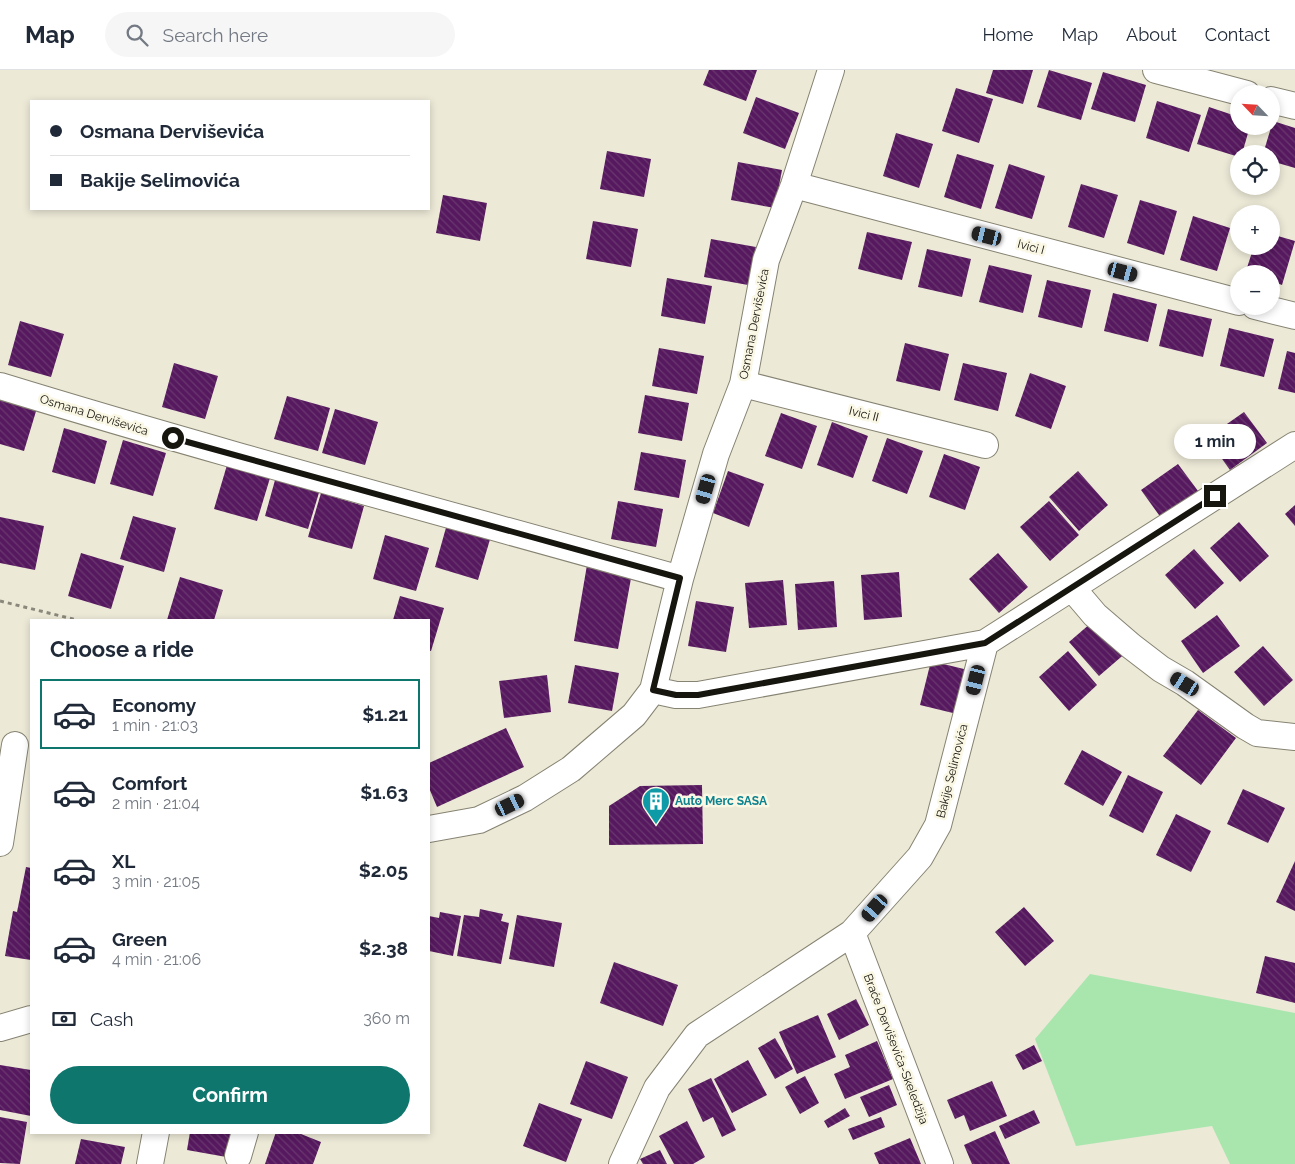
<!DOCTYPE html>
<meta charset="utf-8">
<style>
:root{--surface:#fff;--page:#f6f6f7;--text:#1f2937;--muted:#747a83;--line:#e0e1e3;--accent:#0f766e}
body{margin:0;font-family:Raleway,sans-serif;background:var(--page);color:var(--text);height:100vh;display:flex;flex-direction:column;font-size:19px;white-space:nowrap}
*{box-sizing:border-box;margin:0}
p{font-size:16px;color:var(--muted)}
.icon{flex:none;width:28px;height:28px;fill:none;stroke:currentColor;stroke-width:2;stroke-linecap:round;stroke-linejoin:round}
.map{position:relative;flex:1;overflow:hidden}
.side{position:absolute;left:30px;top:549px;width:400px;height:515px;display:flex;flex-direction:column;background:var(--surface);border-radius:0px;box-shadow:0 2px 8px #0003}
.side>*{flex:none}
.top-card{position:absolute;left:30px;top:30px;width:400px;height:110px;border-radius:0px;box-shadow:0 2px 8px #0003;display:grid;align-content:center;height:110px;padding:0 20px;background:var(--surface)}
.needle{width:32px;rotate:295deg}
.controls{position:absolute;left:1230px;top:15px;display:grid;gap:10px}
.controls a{display:grid;place-items:center;width:50px;height:50px;border-radius:50%;background:var(--surface);box-shadow:0 2px 8px #0003;font-size:25px}
.end{position:absolute;width:22px;height:22px;margin:-11px;border:6px solid #16150e;background:#fff;box-shadow:0 0 0 2px #fff}
.from{border-radius:50%}
.bubble{position:absolute;height:35px;border-radius:18px;background:var(--surface);box-shadow:0 2px 8px #0003;font-size:16px;font-weight:700;line-height:35px;text-align:center}
.car{position:absolute;width:15px;height:30px;margin:-15px -8px;border-radius:6px;box-shadow:0 0 4px 1px #0007;background:linear-gradient(#222 24%,#8ab4d8 0 40%,#222 0 76%,#8ab4d8 0 86%,#222 0)}
.top-card b{display:flex;align-items:center;gap:18px;height:48px;font-size:19px}
.top-card b+b{border-top:1px solid var(--line)}
.top-card i{width:12px;height:12px;background:var(--text)}
ul{padding:0;list-style:none}
li{display:flex;align-items:center;gap:15px;height:70px;margin:0 10px 8px;padding:0 10px;border:2px solid transparent;border-radius:0px}
li div{flex:1}
li b{display:block;font-size:19px}
li em{font-style:normal;font-weight:700}
li.on{border-color:var(--accent)}
li>.icon{width:45px;height:45px;stroke-width:1.5}
h2{padding:0 20px;font-size:22px;line-height:60px}
.pay{display:flex;align-items:center;gap:12px;height:55px;padding:0 20px;font-size:19px}
.pay p{margin-inline-start:auto}
.primary-button{display:flex;gap:10px;margin-top:auto;padding:10px 20px}
.primary-button a{flex:1;height:58px;border-radius:30px;background:var(--accent);color:#fff;font-size:20px;font-weight:700;line-height:58px;text-align:center}
header{display:flex;align-items:center;gap:30px;box-sizing:border-box;height:70px;padding:0 25px;background:var(--surface);border-bottom:1px solid var(--line)}
header strong{font-size:24px}
nav{display:flex;gap:28px;margin-inline-start:auto;font-size:18px}
.search{width:350px;height:45px;background:var(--page);display:flex;align-items:center;gap:12px;box-sizing:border-box;padding:0 18px;border-radius:28px;color:var(--muted);font-size:19px}
.map>svg:first-child{display:block}
.green{fill:#a9e6ae}
.building{fill:url(#building-back-hatch)}
.lines{fill:none;stroke-linecap:round;stroke-linejoin:round}
.street-casing{stroke:#868372;stroke-width:28}
.path{stroke:#8a887b;stroke-width:3;stroke-dasharray:4 4;stroke-linecap:butt}
.street{stroke:#fff;stroke-width:26}
.route{stroke:#16150e;stroke-width:6}
.labels{text-anchor:middle;dominant-baseline:central;stroke-width:5;stroke-linejoin:round;paint-order:stroke}
.street-label{font-size:12px;fill:#16150e;stroke:#faf7e4}
.culture-label{font-size:12px;font-weight:bold;fill:#0d838f;stroke:#faf7e4;text-anchor:start}
</style>
<header>
<strong>Map</strong>
<div class="search"><svg class="icon" aria-label="search" viewBox="0 0 24 24"><circle cx="10" cy="10" r="6"/><path d="M15 15l6 6"/></svg>Search here</div>
<nav><a>Home</a><a>Map</a><a>About</a><a>Contact</a></nav>
</header>
<div class="map">
<svg width="1295" height="1094" viewBox="0 0 1295 1094">
<defs>
<pattern id="building-back-hatch" width="6" height="6" patternUnits="userSpaceOnUse" patternTransform="scale(1.25)"><rect width="6" height="6" fill="#56185e"/><path d="M-1 5l2 2M0 0l6 6M5-1l2 2" fill="none" stroke="#6a3870"/></pattern>
</defs>
<rect width="100%" height="100%" fill="#ece9d7"/>
<path class="green" d="M1090,904L1295,943V1094H1230L1212,1056L1076,1076L1035,969Z"/>
<path class="building" d="M709,0H757L746,31L703,15Z
M993,0H1033L1023,34L986,23Z
M1049,0L1092,13L1081,50L1037,37Z
M1103,2L1146,15L1135,52L1091,39Z
M956,18L993,29L979,73L942,61Z
M756,27L799,43L785,79L743,63Z
M1157,31L1201,45L1189,82L1146,68Z
M1209,37L1239,47V56H1250L1242,84H1239V87L1197,74Z
M1273,51L1295,58V98L1271,91V84H1263Z
M896,63L933,74L919,118L883,106Z
M607,81L651,89L644,127L600,119Z
M957,84L994,95L981,139L944,127Z
M738,92L782,100L775,138L731,130Z
M1009,94L1045,106L1032,149L995,138Z
M1081,114L1118,125L1104,168L1068,157Z
M443,125L487,133L480,171L436,163Z
M1140,130L1177,141L1164,185L1127,173Z
M1193,146L1230,158L1217,201L1180,190Z
M593,151L638,159L631,197L586,189Z
M867,162L912,172L902,210L858,199Z
M1271,164L1295,171L1282,215L1271,211V204H1245L1254,176H1271Z
M711,169L756,177L748,215L704,207Z
M927,179L971,189L962,227L918,217Z
M989,195L1032,205L1023,243L979,232Z
M667,208L712,216L705,254L661,246Z
M1047,210L1091,220L1082,258L1038,247Z
M1113,223L1157,234L1148,272L1104,261Z
M1168,239L1212,249L1203,287L1159,276Z
M20,251L64,264L51,307L8,295Z
M1229,258L1274,269L1264,307L1220,296Z
M905,273L949,284L940,321L896,311Z
M659,278L704,286L697,324L652,316Z
M1287,281L1295,283V323L1278,319Z
M174,293L218,306L205,349L162,337Z
M963,293L1007,303L998,341L954,330Z
M1030,303L1066,316L1051,359L1015,346Z
M645,325L689,333L682,371L638,363Z
M287,326L330,338L318,381L274,369Z
M0,327L37,338L24,381L0,374Z
M335,339L378,352L365,395L322,383Z
M1244,342L1267,373L1230,400L1207,368Z
M781,343L817,356L802,399L765,386Z
M832,352L868,366L853,408L817,395Z
M64,358L107,371L95,414L52,402Z
M887,368L923,381L907,424L872,411Z
M123,370L166,383L153,426L110,414Z
M641,382L686,390L679,428L634,420Z
M944,384L980,397L965,440L929,427Z
M1178,394L1201,425L1164,452L1141,420Z
M227,395L270,408L257,451L214,439Z
M728,401L764,414L749,457L713,443Z
M1078,401L1108,435L1079,461L1049,427Z
M277,403L321,416L308,459L265,446Z
M321,423L364,436L352,479L308,467Z
M618,431L663,439L656,477L611,469Z
M1049,431L1079,465L1050,491L1020,457Z
M1295,435V456L1285,444Z
M133,446L176,458L164,502L120,489Z
M0,447L44,456L35,500L0,493Z
M1239,452L1269,486L1240,512L1210,478Z
M447,454L491,466L478,510L435,497Z
M385,465L429,478L416,521L373,509Z
M1194,479L1224,513L1195,539L1165,505Z
M81,483L124,496L111,539L68,526Z
M998,483L1028,517L999,543L969,509Z
M587,495L632,503L618,579L574,571Z
M899,502L902,547L864,550L861,505Z
M180,507L223,520L214,550H167Z
M783,510L787,555L749,558L745,513Z
M834,511L837,557L798,560L795,514Z
M400,526L444,538L431,581H429V550H393Z
M696,531L734,537L726,582L688,576Z
M1217,545L1240,576L1203,603L1181,571Z
M1098,547L1128,581L1099,606L1069,572Z
M1263,576L1293,610L1264,636L1234,602Z
M1068,581L1097,615L1069,641L1039,607Z
M931,591L968,600L957,644L920,635Z
M575,595L619,603L612,641L568,633Z
M547,605L551,642L504,648L499,611Z
M1198,640L1236,668L1201,715L1163,686Z
M506,658L524,697L437,737L429,718V693Z
M1082,680L1122,702L1103,736L1064,714Z
M1128,705L1163,722L1143,763L1109,746Z
M702,715L703,774L609,775V736L640,716Z
M1243,719L1285,738L1268,773L1227,754Z
M1176,744L1211,761L1191,802L1156,785Z
M1295,791V841L1276,832Z
M26,797L31,798V890L5,886L13,841L17,842Z
M1024,837L1054,871L1025,896L995,862Z
M480,839L503,844L501,851L509,853L501,894L457,886L464,845L479,847Z
M440,842L461,846L453,886L429,881V846L439,848Z
M517,845L562,853L554,897L509,889Z
M1265,886L1295,893V933L1256,923Z
M614,892L678,915L663,956L600,933Z
M856,929L869,955L839,970L827,944Z
M818,945L836,987L797,1004L779,962Z
M775,968L793,999L775,1009L758,978Z
M877,971L893,1009L845,1029L834,1004L850,997L845,985Z
M1034,975L1042,991L1023,1000L1015,985Z
M748,990L767,1025L732,1043L714,1009Z
M586,991L628,1007L612,1049L570,1034Z
M0,995L31,1000V1046L0,1040Z
M805,1006L819,1033L800,1044L785,1017Z
M711,1008L736,1060L722,1067L713,1047L703,1052L688,1019Z
M992,1011L1007,1046L970,1061L964,1045L955,1049L947,1030Z
M889,1015L897,1035L869,1047L860,1027Z
M539,1033L582,1049L566,1092L523,1076Z
M845,1038L850,1046L828,1058L824,1051Z
M1034,1040L1040,1053L1005,1069L999,1056Z
M0,1047L27,1052L20,1094L0,1093Z
M881,1047L885,1057L853,1070L848,1059Z
M687,1051L705,1087L693,1094H674L659,1066Z
M995,1061L1010,1094H972L964,1075Z
M190,1062H236L232,1088L187,1080Z
M276,1062H296L321,1072L313,1094H265Z
M910,1068L921,1094H879L874,1083Z
M81,1069L125,1077L121,1094H75Z
M660,1080L667,1094H643L640,1089Z"/>
<g class="lines">
<g class="street-casing">
<path id="street" d="M1156,0L1247,24
M1271,30L1295,36
M794,115L1239,232
M1255,236L1295,246
M743,314L985,375
M0,316C225,385 453,445 680,509
M1072,518L1095,545L1131,576L1161,599L1185,613L1245,656L1257,663L1295,667
M653,620L680,509L716,384L743,314L766,190L794,115L831,0
M429,759L479,750L525,728L571,699L634,645L653,620L676,625H698L985,573L1295,375
M0,773L15,675
M852,863L940,1094
M0,958L31,949
M238,1086L245,1062
M150,1094L156,1062
M622,1094L657,1018L697,965L852,863L920,787L938,755L985,573"/>
</g>
<path class="path" d="M0,531L77,550"/>
<use href="#street" class="street"/>
</g>
<g class="lines">
<path class="route" d="M173,368L680,508L653,620L676,625H698L985,573L1215,426"/>
</g>
<defs>
<g id="building-pin" transform="scale(1.4375)"><path d="M0 17L-7.5 6A9.5 9.5 0 1 1 7.5 6Z" fill="#0f9aa8" stroke="#faf7e4"/><path d="M-4-6H4V6H1V3H-1V6H-4ZM-2.5-4.3h1.7v1.8h-1.7ZM.8-4.3h1.7v1.8H.8ZM-2.5-1h1.7V.8h-1.7ZM.8-1h1.7V.8H.8Z" fill="#fff"/></g>
</defs>
<g fill-rule="evenodd">
<use href="#building-pin" x="656" y="731"/>
</g>
<g class="labels">
<g class="street-label">
<text transform="translate(1031 177) rotate(15)">Ivici I</text>
<text transform="translate(754 254) rotate(-79)">Osmana Derviševića</text>
<text transform="translate(864 344) rotate(14)">Ivici II</text>
<text transform="translate(94 345) rotate(17)">Osmana Derviševića</text>
<text transform="translate(952 701) rotate(-76)">Bakije Selimovića</text>
<text transform="translate(896 979) rotate(69)">Braće Derviševića-Skeledžija</text>
</g>
<g class="culture-label">
<text x="675" y="731">Auto Merc SASA</text>
</g>
</g>
</svg>
<div class="controls">
<a><svg class="needle" viewBox="-14 -14 28 28"><path d="M0-13l5 13h-10z" fill="#e53935"/><path d="M0 13l5-13h-10z" fill="#747a83"/></svg></a>
<a><svg class="icon" aria-label="locate" viewBox="0 0 24 24"><circle cx="12" cy="12" r="6"/><path d="M12 2v4M12 18v4M2 12h4M18 12h4"/></svg></a>
<a>+</a>
<a>−</a>
</div>
<i class="end from" style="left:173px;top:368px"></i>
<i class="end" style="left:1215px;top:426px"></i>
<div class="bubble" style="left:1174px;top:354px;width:82px">1 min</div>
<i class="car" style="left:987px;top:166px;rotate:284deg"></i>
<i class="car" style="left:1123px;top:202px;rotate:105deg"></i>
<i class="car" style="left:706px;top:419px;rotate:196deg"></i>
<i class="car" style="left:976px;top:610px;rotate:194deg"></i>
<i class="car" style="left:1185px;top:614px;rotate:301deg"></i>
<i class="car" style="left:510px;top:735px;rotate:64deg"></i>
<i class="car" style="left:875px;top:838px;rotate:221deg"></i>
<div class="top-card">
<b><i class="from"></i>Osmana Derviševića</b>
<b><i></i>Bakije Selimovića</b>
</div>
<section class="side">
<h2>Choose a ride</h2>
<ul>
<li class="on"><svg class="icon" aria-label="car" viewBox="0 0 24 24"><path d="M5 17H2v-5l4-1 3-4h7l3 4 3 1v5h-3M9 17h6M6 11h13"/><circle cx="7" cy="17" r="2"/><circle cx="17" cy="17" r="2"/></svg><div><b>Economy</b><p>1 min · 21:03</p></div><em>$1.21</em></li>
<li><svg class="icon" aria-label="car" viewBox="0 0 24 24"><path d="M5 17H2v-5l4-1 3-4h7l3 4 3 1v5h-3M9 17h6M6 11h13"/><circle cx="7" cy="17" r="2"/><circle cx="17" cy="17" r="2"/></svg><div><b>Comfort</b><p>2 min · 21:04</p></div><em>$1.63</em></li>
<li><svg class="icon" aria-label="car" viewBox="0 0 24 24"><path d="M5 17H2v-5l4-1 3-4h7l3 4 3 1v5h-3M9 17h6M6 11h13"/><circle cx="7" cy="17" r="2"/><circle cx="17" cy="17" r="2"/></svg><div><b>XL</b><p>3 min · 21:05</p></div><em>$2.05</em></li>
<li><svg class="icon" aria-label="car" viewBox="0 0 24 24"><path d="M5 17H2v-5l4-1 3-4h7l3 4 3 1v5h-3M9 17h6M6 11h13"/><circle cx="7" cy="17" r="2"/><circle cx="17" cy="17" r="2"/></svg><div><b>Green</b><p>4 min · 21:06</p></div><em>$2.38</em></li>
</ul>
<div class="pay"><svg class="icon" aria-label="cash" viewBox="0 0 24 24"><path d="M3 7h18v10H3z"/><circle cx="12" cy="12" r="2"/></svg>Cash<p>360 m</p></div>
<div class="primary-button"><a>Confirm</a></div>
</section>
</div>
